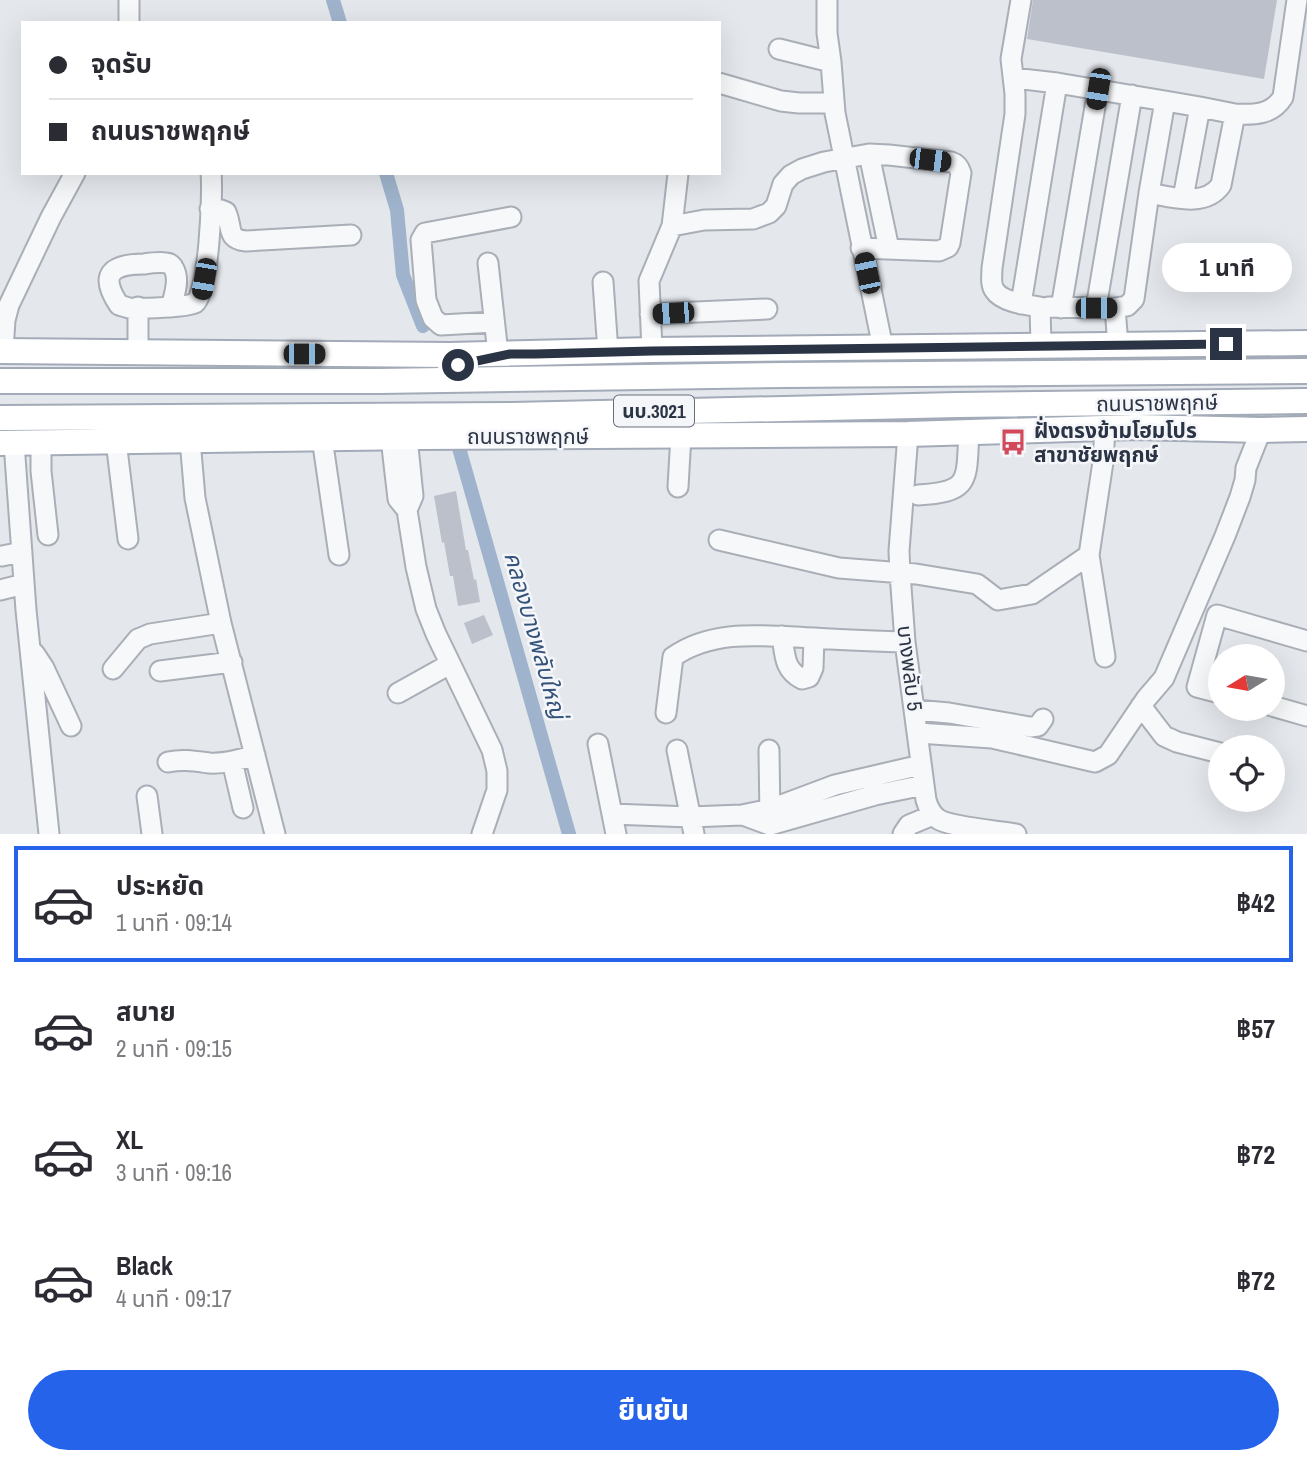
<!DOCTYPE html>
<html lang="th">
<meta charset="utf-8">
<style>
:root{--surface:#fff;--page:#f7f7f7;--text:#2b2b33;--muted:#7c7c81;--line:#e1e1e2;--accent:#2563eb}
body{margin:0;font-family:"Archivo Narrow","Noto Sans Thai",sans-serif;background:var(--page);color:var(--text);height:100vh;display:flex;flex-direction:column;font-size:26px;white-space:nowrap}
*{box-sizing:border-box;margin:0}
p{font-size:23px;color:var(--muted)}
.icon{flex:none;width:38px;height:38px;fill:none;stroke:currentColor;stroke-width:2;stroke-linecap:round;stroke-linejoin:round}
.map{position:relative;height:834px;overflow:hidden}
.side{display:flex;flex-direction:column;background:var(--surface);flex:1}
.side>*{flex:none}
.top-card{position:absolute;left:21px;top:21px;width:700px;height:154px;border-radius:0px;box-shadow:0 7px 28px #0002;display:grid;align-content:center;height:154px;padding:0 28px;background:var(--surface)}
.needle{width:46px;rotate:259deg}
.buttons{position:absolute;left:1208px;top:644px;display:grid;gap:14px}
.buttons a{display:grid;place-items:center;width:77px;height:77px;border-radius:50%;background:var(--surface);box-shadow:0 7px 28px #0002;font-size:35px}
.end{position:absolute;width:32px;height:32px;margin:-16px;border:9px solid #2b3445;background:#fff;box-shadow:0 0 0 4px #fff}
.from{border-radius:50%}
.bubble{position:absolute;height:49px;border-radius:24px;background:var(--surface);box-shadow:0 7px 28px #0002;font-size:23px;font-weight:700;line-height:49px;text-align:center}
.car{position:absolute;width:21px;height:42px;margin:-21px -10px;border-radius:9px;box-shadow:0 0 5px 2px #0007;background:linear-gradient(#222 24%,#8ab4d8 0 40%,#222 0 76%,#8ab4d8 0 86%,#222 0)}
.top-card b{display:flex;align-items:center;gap:24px;height:66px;font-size:26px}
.top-card b+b{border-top:2px solid var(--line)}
.top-card i{width:18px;height:18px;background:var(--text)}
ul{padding:12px 0 0;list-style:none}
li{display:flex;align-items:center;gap:21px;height:116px;margin:0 14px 10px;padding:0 14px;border:4px solid transparent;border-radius:0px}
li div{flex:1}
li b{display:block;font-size:26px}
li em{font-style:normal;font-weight:700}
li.selected{border-color:var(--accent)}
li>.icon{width:63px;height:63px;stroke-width:1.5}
.action{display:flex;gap:14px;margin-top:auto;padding:14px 28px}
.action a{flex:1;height:80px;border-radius:42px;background:var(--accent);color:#fff;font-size:28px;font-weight:700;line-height:80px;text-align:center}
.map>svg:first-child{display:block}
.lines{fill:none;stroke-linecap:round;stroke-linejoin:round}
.canal{stroke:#9fb4cc;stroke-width:14}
.building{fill:#bbc0ca}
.minor-casing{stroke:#a9aeb7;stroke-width:23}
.major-casing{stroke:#a3abb8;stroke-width:28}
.minor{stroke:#f7f8fa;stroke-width:19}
.major{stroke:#fff;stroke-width:24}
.route{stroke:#2b3445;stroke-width:9}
.labels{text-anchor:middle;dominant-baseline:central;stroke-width:5;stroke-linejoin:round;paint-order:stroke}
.shield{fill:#f4f6f9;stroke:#676e7b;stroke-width:2}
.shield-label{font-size:19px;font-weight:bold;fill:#2b3445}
.street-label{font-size:21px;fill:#2b3445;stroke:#f4f6f9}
.poi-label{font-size:21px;font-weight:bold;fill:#2b3445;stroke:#f4f6f9;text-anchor:start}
.water-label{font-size:23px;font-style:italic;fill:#34527a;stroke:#f4f6f9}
</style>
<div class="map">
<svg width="1307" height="834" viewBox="0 0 1307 834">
<rect width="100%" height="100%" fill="#e4e7ec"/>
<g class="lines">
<path class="canal" d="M333,0L340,23
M386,173L397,210L403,275L423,326
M459,448L569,834"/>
</g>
<path class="building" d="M1033,0H1277L1264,79L1027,39Z
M456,491L466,550H468L474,580L476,579L480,602L458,606L453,576H450L444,542L442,543L434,496Z
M484,615L493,635L472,644L464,623Z"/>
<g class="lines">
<g class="minor-casing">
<path id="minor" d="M827,0V33L831,62L835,113L883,348
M1021,0L1011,59L1015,94V114L992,268C992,275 990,285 995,291C1002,302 1028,305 1040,307L1041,345
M129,23V0
M779,49L831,62
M1014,78L1057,83L1165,101L1149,193L1134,299L1127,306L1115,308L1118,345
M719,83L781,101L799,103H834
M1165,101L1200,107L1183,198
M1200,107L1235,114
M869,154L889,249
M1149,193C1172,197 1205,208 1221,185L1235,114C1254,115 1272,115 1283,97L1297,0
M210,209L221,210L226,212C233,228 226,239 246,241L351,235
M672,226L678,174
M488,263L498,354
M603,282L608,352
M1021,304L1057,83
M171,307C174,296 180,280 174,269C173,266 170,263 166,263C160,262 151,263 144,264C112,264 98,274 119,305C122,306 126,307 129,308C138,309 190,307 195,303C209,293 213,193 211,173
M1048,307L1109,308
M1061,308L1098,89
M1096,308L1132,95
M650,314L767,309
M494,322L441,325L433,318L426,300L421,240L425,233L511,217
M652,350L649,281L672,226L704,220L753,219L769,213L776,206L783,184L791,175L802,169L824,162L869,154L889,155L951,162C957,164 959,167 961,173L950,243L948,247L939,251L861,248
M3,351L5,320L9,305L51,217L75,173
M138,352V307
M1105,428L1103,462L1089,555L1105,657
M908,434L899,551L900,573L905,642L926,800C928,807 931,814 938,819C950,827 999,831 1016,834
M407,437L413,496L407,510
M322,438L339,555
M391,438L398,499L407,510L416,567L426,609L436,634L492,750L497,771V790L482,834
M190,440L195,498L221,623L275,834
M116,441L128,539
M14,443L26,610L49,834
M41,443V471L48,535
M678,487L681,435
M918,495C972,492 966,480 969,432
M719,540L839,568L916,574L977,584L998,600L1032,594L1089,555
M2,556L22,552
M0,590L24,584
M782,636C785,655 784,670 802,679L809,677L813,668L814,638
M34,653L44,668L71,726
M113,669L138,639L150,634L221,623
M160,671L232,662
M398,693L450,664
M1220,693L1197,687L1217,615L1307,641
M1141,706L1164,736L1177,742L1220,753
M1272,706L1307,716
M915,710L949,713L1030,727L1038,726L1043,719
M666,713L673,657C714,628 767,636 814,638C844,640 875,641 905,642
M918,733L992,738L1095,762L1108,755L1146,699L1164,678L1225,536L1240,497L1245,480L1246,468L1261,430
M598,744L616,834
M677,750L694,834
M769,750L770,819
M232,761L243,808
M168,762C183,759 194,761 209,763C225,764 240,760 255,755
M147,796L152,834
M612,814L690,817L742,815L771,809L835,785L921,765
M743,815L770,825L875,795L924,785
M903,834L909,825L933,815"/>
</g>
<g class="major-casing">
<path id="major" d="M0,351L450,355L652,350L1307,343
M0,381H380L784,375L1307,371
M0,418L512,415L957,405L1307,401
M0,443L419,437L908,434L1136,427L1261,430L1307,429"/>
</g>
<use href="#minor" class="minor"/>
<use href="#major" class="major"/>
</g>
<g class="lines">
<path class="route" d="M458,365L510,354H535L652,351L1226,344"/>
</g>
<defs>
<g id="bus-bare" transform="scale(2.1)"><path d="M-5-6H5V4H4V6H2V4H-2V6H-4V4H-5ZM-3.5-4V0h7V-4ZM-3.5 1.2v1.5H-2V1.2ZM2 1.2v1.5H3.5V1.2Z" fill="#d1495b" stroke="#f4f6f9" stroke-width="2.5" paint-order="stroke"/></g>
</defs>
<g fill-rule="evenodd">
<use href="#bus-bare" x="1013" y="442"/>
</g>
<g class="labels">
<rect class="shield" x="614" y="395.5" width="80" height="31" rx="5"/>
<g class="shield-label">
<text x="654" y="411">นบ.3021</text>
</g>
<g class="street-label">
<text transform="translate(1157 403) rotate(-1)">ถนนราชพฤกษ์</text>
<text x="528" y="436">ถนนราชพฤกษ์</text>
<text transform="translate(910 668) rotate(83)">บางพลับ 5</text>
</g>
<g class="poi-label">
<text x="1034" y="430">ฝั่งตรงข้ามโฮมโปร<tspan x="1034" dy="24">สาขาชัยพฤกษ์</tspan></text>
</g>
<g class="water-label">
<text transform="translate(536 635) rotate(74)">คลองบางพลับใหญ่</text>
</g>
</g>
</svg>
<div class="buttons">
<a><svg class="needle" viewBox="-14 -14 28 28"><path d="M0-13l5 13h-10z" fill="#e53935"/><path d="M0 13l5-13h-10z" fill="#7c7c81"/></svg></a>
<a><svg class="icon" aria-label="locate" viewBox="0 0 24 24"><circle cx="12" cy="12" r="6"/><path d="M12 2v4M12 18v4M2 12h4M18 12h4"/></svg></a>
</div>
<i class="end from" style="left:458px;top:365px"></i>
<i class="end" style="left:1226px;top:344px"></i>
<div class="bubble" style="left:1162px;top:243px;width:130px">1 นาที</div>
<i class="car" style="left:1098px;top:89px;rotate:189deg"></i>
<i class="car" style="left:930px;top:160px;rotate:97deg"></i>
<i class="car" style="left:867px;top:273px;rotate:348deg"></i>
<i class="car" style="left:204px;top:279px;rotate:190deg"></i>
<i class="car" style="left:1096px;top:308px;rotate:90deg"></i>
<i class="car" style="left:673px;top:313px;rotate:267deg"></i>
<i class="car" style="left:304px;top:354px;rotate:90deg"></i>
<div class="top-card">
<b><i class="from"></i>จุดรับ</b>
<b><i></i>ถนนราชพฤกษ์</b>
</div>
</div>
<section class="side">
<ul>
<li class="selected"><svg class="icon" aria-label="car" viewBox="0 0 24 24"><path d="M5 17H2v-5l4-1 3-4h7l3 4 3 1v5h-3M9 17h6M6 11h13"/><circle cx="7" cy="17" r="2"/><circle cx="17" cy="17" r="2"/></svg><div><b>ประหยัด</b><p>1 นาที · 09:14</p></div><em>฿42</em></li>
<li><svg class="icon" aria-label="car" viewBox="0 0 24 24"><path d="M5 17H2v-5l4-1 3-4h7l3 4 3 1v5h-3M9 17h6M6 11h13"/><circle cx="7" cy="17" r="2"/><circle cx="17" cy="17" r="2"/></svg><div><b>สบาย</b><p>2 นาที · 09:15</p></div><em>฿57</em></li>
<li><svg class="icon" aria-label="car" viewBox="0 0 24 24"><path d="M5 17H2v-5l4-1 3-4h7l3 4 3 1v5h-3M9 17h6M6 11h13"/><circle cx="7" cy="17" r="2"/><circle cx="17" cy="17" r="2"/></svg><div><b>XL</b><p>3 นาที · 09:16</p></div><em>฿72</em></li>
<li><svg class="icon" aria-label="car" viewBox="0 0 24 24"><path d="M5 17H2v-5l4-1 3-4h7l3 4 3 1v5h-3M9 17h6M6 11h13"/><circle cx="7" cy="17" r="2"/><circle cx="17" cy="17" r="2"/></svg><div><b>Black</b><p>4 นาที · 09:17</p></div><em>฿72</em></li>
</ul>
<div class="action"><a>ยืนยัน</a></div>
</section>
